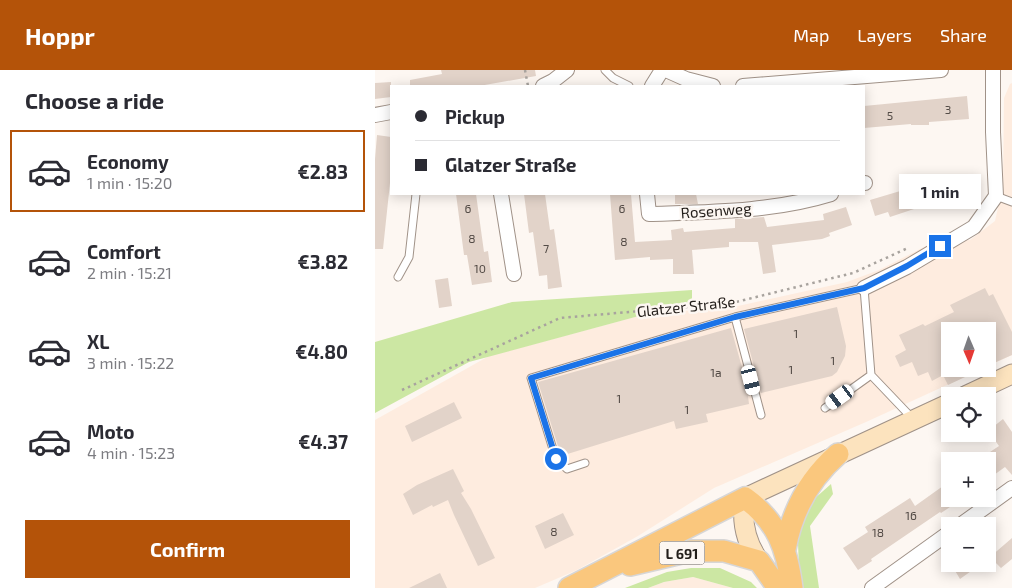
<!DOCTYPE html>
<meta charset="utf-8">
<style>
:root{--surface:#fff;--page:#f7f7f7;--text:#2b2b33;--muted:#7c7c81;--line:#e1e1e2;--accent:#b45309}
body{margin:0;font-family:"Exo 2",sans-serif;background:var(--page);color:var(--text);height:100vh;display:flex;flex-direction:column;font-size:19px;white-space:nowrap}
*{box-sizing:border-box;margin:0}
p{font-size:16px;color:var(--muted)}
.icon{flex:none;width:28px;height:28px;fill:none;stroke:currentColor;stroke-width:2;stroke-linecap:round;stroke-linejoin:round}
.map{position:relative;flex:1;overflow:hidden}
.drawer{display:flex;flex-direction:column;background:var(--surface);width:375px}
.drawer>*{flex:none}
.guide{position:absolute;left:15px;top:15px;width:475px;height:110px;border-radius:0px;box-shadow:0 2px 12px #0003;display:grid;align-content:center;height:110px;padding:0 25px;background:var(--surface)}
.needle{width:32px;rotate:178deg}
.fabs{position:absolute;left:566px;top:252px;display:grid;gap:10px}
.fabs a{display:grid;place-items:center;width:55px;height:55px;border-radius:0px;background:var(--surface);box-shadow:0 2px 12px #0003;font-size:25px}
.end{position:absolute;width:22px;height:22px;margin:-11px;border:6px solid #1a73e8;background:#fff;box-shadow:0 0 0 2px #fff}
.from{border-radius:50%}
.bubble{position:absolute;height:35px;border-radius:0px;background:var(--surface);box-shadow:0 2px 12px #0003;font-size:16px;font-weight:700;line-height:35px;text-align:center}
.car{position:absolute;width:15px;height:30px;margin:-15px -8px;border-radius:6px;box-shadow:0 0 4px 1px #0007;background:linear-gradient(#fff 24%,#345 0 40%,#fff 0 76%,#345 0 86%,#fff 0)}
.guide b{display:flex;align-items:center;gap:18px;height:48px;font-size:19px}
.guide b+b{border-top:1px solid var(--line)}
.guide i{width:12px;height:12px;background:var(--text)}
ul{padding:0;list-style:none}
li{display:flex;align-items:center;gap:15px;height:82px;margin:0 10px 8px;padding:0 15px;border:2px solid transparent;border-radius:0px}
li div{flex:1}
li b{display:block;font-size:19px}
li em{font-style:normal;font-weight:700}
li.current{border-color:var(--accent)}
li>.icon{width:45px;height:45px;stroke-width:1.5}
h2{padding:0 25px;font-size:22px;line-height:60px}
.primary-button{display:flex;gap:10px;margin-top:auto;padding:10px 25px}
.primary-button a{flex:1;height:58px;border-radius:0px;background:var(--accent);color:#fff;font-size:20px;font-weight:700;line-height:58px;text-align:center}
header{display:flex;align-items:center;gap:30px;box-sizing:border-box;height:70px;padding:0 25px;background:var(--accent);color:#fff}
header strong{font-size:24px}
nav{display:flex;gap:28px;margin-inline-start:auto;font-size:18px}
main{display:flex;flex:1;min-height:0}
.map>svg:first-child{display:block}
.built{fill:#feecdf}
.green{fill:#cce7a3}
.building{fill:#e2d3c9}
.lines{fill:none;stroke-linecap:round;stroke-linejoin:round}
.lane-casing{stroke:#a09288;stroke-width:9}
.street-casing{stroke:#a09288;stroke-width:16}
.secondary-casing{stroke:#a09288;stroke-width:21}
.primary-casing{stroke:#d7d6d6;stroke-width:24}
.path{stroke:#a8a39e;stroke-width:2.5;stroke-dasharray:2.5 4;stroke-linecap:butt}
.lane{stroke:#fff;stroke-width:7}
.street{stroke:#fff;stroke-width:14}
.secondary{stroke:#fce3be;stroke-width:19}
.primary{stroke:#fac77d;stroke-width:21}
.route{stroke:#1a73e8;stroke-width:6}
.labels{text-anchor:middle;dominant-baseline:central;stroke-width:5;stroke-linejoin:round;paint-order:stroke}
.number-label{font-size:12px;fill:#534b46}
.shield{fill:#fdf7f2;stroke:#645f5b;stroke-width:1}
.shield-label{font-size:14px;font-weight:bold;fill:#231e1a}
.street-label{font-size:15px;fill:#231e1a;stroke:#fdf7f2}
</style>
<header>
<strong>Hoppr</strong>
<nav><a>Map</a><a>Layers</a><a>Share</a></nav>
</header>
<main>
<section class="drawer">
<h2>Choose a ride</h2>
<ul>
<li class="current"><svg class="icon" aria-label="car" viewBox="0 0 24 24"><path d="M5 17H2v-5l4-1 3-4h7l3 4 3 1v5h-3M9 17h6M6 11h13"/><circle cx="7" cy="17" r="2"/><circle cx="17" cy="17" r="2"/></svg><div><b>Economy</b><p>1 min · 15:20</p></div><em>€2.83</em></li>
<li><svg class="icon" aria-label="car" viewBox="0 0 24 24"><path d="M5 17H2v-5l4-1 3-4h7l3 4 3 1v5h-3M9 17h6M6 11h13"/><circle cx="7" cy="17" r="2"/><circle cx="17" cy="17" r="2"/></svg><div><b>Comfort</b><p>2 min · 15:21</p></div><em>€3.82</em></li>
<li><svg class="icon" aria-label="car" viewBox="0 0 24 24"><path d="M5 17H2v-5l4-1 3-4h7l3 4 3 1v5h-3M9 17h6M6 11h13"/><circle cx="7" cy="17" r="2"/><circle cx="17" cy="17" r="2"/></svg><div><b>XL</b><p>3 min · 15:22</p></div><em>€4.80</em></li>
<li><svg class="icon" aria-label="car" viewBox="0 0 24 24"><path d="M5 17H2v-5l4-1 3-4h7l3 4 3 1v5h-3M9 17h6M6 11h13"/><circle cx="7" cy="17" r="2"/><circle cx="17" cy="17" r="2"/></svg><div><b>Moto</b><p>4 min · 15:23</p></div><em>€4.37</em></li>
</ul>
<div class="primary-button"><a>Confirm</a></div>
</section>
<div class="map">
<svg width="637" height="518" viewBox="0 0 637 518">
<rect width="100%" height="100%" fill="#fdf7f2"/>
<path class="built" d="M637,13V285L613,296L612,261H575V299H607L491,352L339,418L263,466L202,500L160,518H0V350L114,286L275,243L354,238L472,212L504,200L557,173L595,170L620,151L628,116L629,28L635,14Z
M318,507L358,518H273L289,512Z"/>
<path class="green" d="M317,220V234L275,243L94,292L0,343V272L137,232Z
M456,414L458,424L435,456L444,518H428L424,501L423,472L430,437Z
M316,498H345L376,512L382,518H358L318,507L289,512L273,518H250L292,502Z"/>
<path class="building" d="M66,0H160L161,6L104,16H35V10L67,4Z
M16,12V27L0,29V13Z
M592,26L594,49L554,52V55H536V54L489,58V36Z
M2,65L16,67V114L15,113L8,179H0V89Z
M532,119L539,139L515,147L513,142L500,146L495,130Z
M81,124H101L109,182L113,181L117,212L97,215L92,185H89Z
M149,124H170L175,160L179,159L187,217L173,219L172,205L164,206L158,162L154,163Z
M235,124H256L260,172L297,170L296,160L308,158L309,162L360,158V149L389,147L392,157L449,150L448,144L471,137L477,155L454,163L455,166L447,169L397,175L401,202L388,204L383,172H354V177L317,180L319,204H298V189L275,190V187L240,190Z
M300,124H321L323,134H300Z
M73,208L77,236L64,238L60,210Z
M610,218L614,226L618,224L637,262V285L612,296V261H575V299H607L573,315L568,305L557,311L553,302L543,306L537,292L525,297L520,286L531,280L524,265L548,254L550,256L579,242L575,235Z
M462,237L471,276L470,286L462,302L457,306L386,323L369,259Z
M356,258L375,326H373L374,334L331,344L333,352L301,359L299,351L186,386L163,312Z
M79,332L87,348L37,372L30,356Z
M628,349L637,362V405L630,397L612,410V384L624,376L613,361Z
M78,399L89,421L86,423L96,439L120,488L103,496L79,445L73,430L58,437L57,435L38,445L28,424L42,415Z
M575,411V437L566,443L565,442L496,489L497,491L483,500L468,478L493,462L490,457L535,428L540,436Z
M188,443L199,465L170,479L160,456Z
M637,468V489L626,498L615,487Z
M576,494H606L585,509Z
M65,503L72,518H34Z"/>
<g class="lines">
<g class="lane-casing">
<path id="lane" d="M230,0L238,8L254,16
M621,126L637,132
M23,207L34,187L41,124
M360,247L386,345
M496,305L537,348
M210,393L192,399L181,389L156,308L360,247L489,218L496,305L450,338"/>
</g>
<g class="street-casing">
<path id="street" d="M291,0L311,9L338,16
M168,16L178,11L192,0
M277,16L287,0
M368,16L566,0
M0,45L16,42
M489,113H490
M126,124L139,204
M272,124L274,144C334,142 398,142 456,124
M489,218L532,197L599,157L621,126L618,62V0
M584,456L637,418
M497,518L575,462"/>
</g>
<g class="secondary-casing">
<path id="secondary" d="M590,326L637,304
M384,491C370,471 366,451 370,428L575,333"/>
</g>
<g class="primary-casing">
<path id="primary" d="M410,479C417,441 433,410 463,384
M255,495L315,481H349L384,491L403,518
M194,518L370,428C403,452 412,479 417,518"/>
</g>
<path class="path" d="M150,0L153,16
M27,320L185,248L357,233L478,203L533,178"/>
<use href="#lane" class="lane"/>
<use href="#street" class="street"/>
<use href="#secondary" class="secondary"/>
<use href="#primary" class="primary"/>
</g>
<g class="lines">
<path class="route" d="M181,389L156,308L360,247L489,218L532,196L565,176"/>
</g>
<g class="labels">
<g class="number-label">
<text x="573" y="39">3</text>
<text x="515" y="45">5</text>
<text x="93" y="138">6</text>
<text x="247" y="138">6</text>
<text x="97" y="168">8</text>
<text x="249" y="171">8</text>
<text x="171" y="178">7</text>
<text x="105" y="198">10</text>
<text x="421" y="263">1</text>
<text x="458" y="290">1</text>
<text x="416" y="299">1</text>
<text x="341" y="302">1a</text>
<text x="244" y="328">1</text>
<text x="312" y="339">1</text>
<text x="536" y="445">16</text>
<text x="179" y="461">8</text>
<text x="503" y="462">18</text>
</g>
<rect class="shield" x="284.5" y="471.5" width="45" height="23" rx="4"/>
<g class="shield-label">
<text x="307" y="483">L 691</text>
</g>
<g class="street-label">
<text transform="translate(341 140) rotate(-4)">Rosenweg</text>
<text transform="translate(311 236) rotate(-6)">Glatzer Straße</text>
</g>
</g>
</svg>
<div class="fabs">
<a><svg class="needle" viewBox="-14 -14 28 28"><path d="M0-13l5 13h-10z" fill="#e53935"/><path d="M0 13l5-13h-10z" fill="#7c7c81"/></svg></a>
<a><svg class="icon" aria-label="locate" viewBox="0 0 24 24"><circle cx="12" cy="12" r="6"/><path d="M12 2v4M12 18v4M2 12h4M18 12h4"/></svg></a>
<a>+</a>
<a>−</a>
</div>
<i class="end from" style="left:181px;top:389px"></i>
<i class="end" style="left:565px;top:176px"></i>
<div class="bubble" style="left:524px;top:104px;width:82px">1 min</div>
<i class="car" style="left:376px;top:310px;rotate:166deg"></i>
<i class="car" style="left:465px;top:327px;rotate:234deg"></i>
<div class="guide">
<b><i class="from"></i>Pickup</b>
<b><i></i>Glatzer Straße</b>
</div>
</div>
</main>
